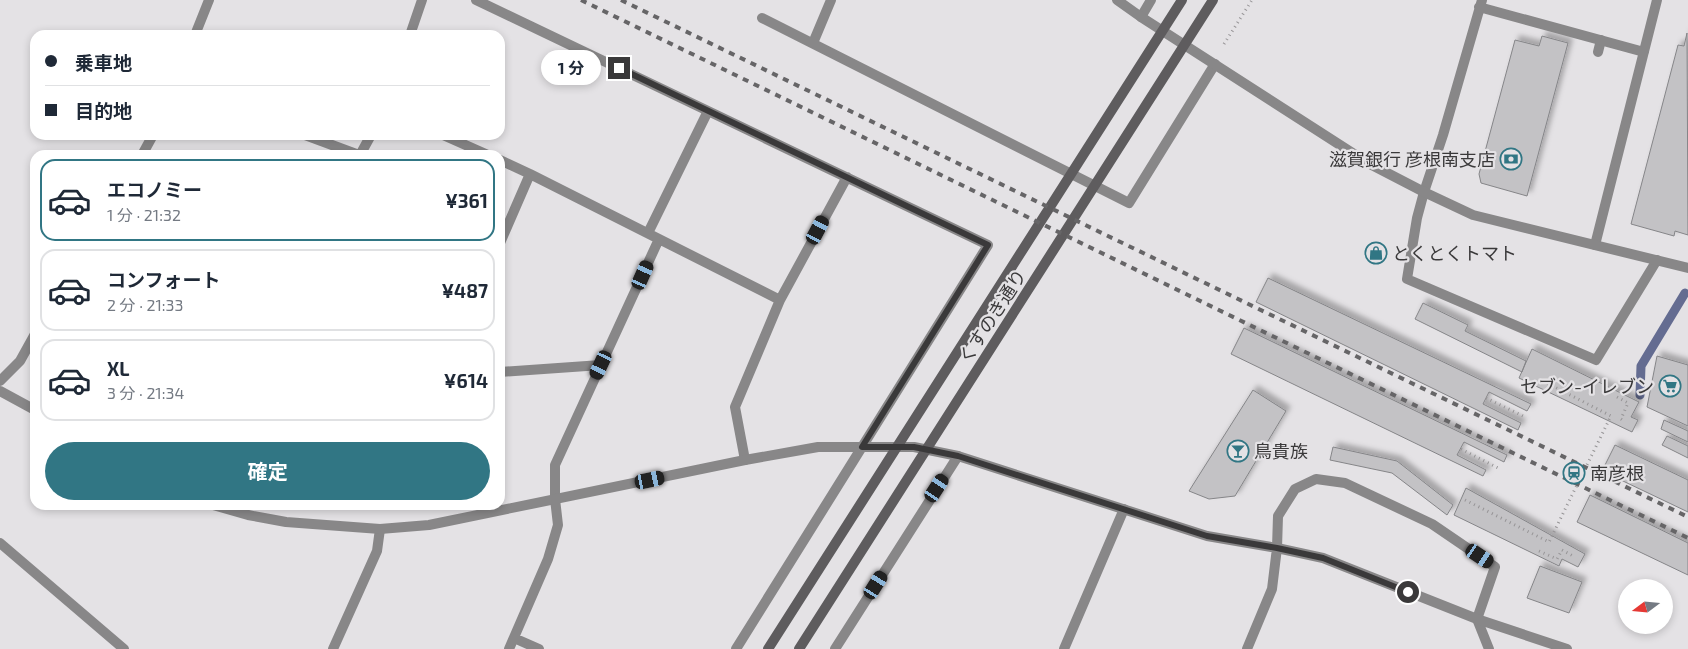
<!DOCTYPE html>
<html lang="ja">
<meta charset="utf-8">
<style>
:root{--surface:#fff;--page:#f2f2f3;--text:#1f2937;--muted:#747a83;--line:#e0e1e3;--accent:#317684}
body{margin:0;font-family:"Exo 2","Noto Sans JP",sans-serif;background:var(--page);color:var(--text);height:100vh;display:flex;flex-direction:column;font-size:19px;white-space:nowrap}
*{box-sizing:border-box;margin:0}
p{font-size:16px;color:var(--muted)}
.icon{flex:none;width:28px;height:28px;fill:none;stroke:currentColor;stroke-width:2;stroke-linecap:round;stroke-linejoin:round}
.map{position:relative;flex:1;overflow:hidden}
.side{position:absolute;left:30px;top:150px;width:475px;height:360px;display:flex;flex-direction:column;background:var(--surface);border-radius:15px;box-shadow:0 2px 8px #0003}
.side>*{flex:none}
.top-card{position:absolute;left:30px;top:30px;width:475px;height:110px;border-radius:15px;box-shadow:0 2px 8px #0003;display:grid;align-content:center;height:110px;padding:0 15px;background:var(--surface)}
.needle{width:32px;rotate:254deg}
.buttons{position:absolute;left:1618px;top:579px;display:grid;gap:10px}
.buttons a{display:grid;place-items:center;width:55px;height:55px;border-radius:50%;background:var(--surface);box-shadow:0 2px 8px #0003;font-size:25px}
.end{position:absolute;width:22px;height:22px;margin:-11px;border:6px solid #3a393a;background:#fff;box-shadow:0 0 0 2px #fff}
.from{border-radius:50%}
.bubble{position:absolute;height:35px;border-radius:18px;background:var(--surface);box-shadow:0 2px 8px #0003;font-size:16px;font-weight:700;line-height:35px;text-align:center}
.car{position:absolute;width:15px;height:30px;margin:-15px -8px;border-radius:6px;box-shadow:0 0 4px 1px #0007;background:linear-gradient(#222 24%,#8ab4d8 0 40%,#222 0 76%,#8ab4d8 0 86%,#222 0)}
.top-card b{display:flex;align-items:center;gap:18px;height:48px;font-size:19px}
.top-card b+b{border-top:1px solid var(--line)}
.top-card i{width:12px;height:12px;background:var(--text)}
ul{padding:9px 0 0;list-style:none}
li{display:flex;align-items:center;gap:15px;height:82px;margin:0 10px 8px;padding:0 5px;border:2px solid var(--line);border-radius:15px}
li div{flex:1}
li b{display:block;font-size:19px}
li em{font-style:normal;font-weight:700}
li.on{border-color:var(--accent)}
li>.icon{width:45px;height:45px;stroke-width:1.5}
.cta{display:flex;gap:10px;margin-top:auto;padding:10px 15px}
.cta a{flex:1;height:58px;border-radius:30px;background:var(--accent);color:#fff;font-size:20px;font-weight:700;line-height:58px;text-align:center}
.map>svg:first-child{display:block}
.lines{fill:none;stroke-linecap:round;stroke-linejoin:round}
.stream{stroke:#646c91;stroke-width:9}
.building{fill:#c3c2c5;stroke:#858588;filter:url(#shadow)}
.path{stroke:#969496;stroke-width:3;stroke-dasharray:1 4;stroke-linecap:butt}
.service{stroke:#888788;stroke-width:10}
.minor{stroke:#888788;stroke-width:10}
.tertiary{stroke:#888788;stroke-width:10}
.secondary{stroke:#5e5c5e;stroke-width:10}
.rail{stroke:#666567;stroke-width:4;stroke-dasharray:6 6;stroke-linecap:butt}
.route{stroke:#3a393a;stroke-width:6}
.labels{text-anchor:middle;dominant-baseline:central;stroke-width:4.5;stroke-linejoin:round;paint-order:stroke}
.poi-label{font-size:18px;fill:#3a393a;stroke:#e4e2e5;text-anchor:start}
.street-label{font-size:18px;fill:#3a393a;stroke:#e4e2e5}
</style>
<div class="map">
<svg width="1688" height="649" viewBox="0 0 1688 649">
<defs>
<filter id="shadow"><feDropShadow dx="4.5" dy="-4.5" stdDeviation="2.5" flood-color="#0004"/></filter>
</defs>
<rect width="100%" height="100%" fill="#e4e2e5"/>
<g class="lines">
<path class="stream" d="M1640,395L1641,366L1685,293"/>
</g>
<path class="building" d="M1687,33L1688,235L1675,231L1674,236L1631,224L1678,45L1684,46Z
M1542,36L1568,43L1527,196L1481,183L1479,174L1515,40L1539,46Z
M1268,278L1531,404L1527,411L1489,392L1483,404L1521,423L1518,430L1256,302Z
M1423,303L1468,325L1465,331L1526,361L1522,372L1415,319Z
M1244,328L1507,455L1504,462L1464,442L1457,455L1486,470L1483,476L1231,354Z
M1532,349L1639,402L1631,417L1638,420L1632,432L1519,378Z
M1657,356L1688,365V426L1647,407Z
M1253,390L1286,411L1235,496L1209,499L1189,491Z
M1664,420L1688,431V442L1661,429Z
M1667,436L1688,446V458L1662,445Z
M1615,445L1688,480V512L1602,471Z
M1333,447L1397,461L1453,505L1447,515L1392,473L1330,460Z
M1466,488L1585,554L1578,567L1562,559L1559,566L1454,515Z
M1590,495L1688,543V575L1577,522Z
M1540,566L1582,582L1569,613L1527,598Z"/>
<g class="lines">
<path class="path" d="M1224,44L1252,0
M1617,397L1628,403L1621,419L1625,422
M1486,398L1525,417
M1461,449L1500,469
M1465,500L1549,542L1611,416L1543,381
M1539,551L1557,559L1562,550L1575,557"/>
<path class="service" d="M195,35L209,0
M1598,52L1601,40
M1424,192L1417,218L1407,279L1596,360L1657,260
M1277,548L1278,516L1295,489L1316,479L1345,483L1432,524L1495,567L1477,619"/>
<path class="minor" d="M476,0L988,245L736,649
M1479,7L1644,52
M1141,17L1151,0
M762,18L1129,203L1215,64
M410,35L422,0
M813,43L831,0
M305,135L359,155
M443,135L488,155
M142,155L153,135
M360,155L371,135
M500,160L530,174L780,300L735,407L745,460
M1424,192L1443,135L1482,0
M648,233L708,111
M500,243L530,174
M1595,245L1657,0
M780,300L847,177
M500,372L601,365L659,239
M0,381L20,361L35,334
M0,543L124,649
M1477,619L1489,649
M514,638L539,649
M333,649L377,551L380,529
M509,649L548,559L558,525L555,499V465L601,365
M835,649L958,456
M1064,649L1124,509"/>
<path class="tertiary" d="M1117,0L1141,17L1368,163L1424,192L1473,215L1688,268
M0,391L35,410
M213,505L248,515L286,522L380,529L429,525L745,460L818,447H914L958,456L1207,536L1277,548L1323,558L1477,619L1567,649
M1247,649L1272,589L1277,548"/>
<path class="secondary" d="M768,649L1182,0
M799,649L1213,0"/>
<path class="rail" d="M581,0L1688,538
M621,0L1688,517"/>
</g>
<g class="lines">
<path class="route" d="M619,68L988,245L862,447H914L958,456L1207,536L1277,548L1323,558L1408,592"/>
</g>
<defs>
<g id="bank-ring" transform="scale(1.125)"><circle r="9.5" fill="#e4e2e5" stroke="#317684" stroke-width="1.5"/><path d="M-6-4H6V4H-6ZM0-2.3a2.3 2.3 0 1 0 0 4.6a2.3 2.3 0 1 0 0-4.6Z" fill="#317684"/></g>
<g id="shop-ring" transform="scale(1.125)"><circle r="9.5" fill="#e4e2e5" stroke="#317684" stroke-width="1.5"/><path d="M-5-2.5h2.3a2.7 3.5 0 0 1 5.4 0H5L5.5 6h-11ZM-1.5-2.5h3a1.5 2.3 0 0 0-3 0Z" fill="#317684"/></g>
<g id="supermarket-ring" transform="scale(1.125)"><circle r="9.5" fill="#e4e2e5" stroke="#317684" stroke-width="1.5"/><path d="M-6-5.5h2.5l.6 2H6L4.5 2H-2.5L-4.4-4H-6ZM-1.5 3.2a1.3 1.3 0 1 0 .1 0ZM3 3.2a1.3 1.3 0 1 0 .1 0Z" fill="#317684"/></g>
<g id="bar-ring" transform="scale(1.125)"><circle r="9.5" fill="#e4e2e5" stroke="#317684" stroke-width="1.5"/><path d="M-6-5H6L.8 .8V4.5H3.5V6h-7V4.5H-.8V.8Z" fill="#317684"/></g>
<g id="station-ring" transform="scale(1.125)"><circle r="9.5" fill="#e4e2e5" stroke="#317684" stroke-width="1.5"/><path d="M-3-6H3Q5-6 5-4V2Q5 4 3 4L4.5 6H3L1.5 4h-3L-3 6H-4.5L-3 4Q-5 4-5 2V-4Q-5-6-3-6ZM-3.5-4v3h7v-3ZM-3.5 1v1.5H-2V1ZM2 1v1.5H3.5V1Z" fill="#317684"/></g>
</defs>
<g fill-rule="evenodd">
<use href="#bank-ring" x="1511" y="159"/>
<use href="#shop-ring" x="1376" y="253"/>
<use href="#supermarket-ring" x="1670" y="386"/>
<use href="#bar-ring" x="1238" y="451"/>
<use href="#station-ring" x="1574" y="473"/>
</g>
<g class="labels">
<g class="poi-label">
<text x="1495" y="159" text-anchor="end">滋賀銀行 彦根南支店</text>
<text x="1392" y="253">とくとくトマト</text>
<text x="1654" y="386" text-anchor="end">セブン-イレブン</text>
<text x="1254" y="451">鳥貴族</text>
<text x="1590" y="473">南彦根</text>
</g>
<g class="street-label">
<text transform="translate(992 316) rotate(-57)">くすのき通り</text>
</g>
</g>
</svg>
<div class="buttons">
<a><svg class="needle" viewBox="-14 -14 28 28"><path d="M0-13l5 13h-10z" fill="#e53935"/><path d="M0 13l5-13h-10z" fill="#747a83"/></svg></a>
</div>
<i class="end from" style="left:1408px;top:592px"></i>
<i class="end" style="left:619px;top:68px"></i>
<div class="bubble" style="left:541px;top:50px;width:60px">1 分</div>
<i class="car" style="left:818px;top:230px;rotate:28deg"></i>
<i class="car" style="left:643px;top:275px;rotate:24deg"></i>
<i class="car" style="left:601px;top:365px;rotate:205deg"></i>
<i class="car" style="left:650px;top:480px;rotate:78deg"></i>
<i class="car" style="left:937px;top:488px;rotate:33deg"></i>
<i class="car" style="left:1480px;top:556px;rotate:124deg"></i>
<i class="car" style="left:876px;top:585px;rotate:32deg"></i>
<div class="top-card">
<b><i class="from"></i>乗車地</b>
<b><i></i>目的地</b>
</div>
<section class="side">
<ul>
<li class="on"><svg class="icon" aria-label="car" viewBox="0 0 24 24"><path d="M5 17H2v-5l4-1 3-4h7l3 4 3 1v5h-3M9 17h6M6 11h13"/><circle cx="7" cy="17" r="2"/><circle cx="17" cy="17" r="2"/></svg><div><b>エコノミー</b><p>1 分 · 21:32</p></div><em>¥361</em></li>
<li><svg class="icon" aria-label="car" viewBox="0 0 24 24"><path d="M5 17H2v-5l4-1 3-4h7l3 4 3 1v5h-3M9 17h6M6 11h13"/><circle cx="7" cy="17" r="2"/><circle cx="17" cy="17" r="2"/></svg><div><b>コンフォート</b><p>2 分 · 21:33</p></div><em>¥487</em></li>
<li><svg class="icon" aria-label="car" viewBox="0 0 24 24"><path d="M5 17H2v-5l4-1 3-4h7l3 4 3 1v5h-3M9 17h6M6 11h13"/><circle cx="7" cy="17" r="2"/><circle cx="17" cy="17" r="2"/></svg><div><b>XL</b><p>3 分 · 21:34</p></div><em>¥614</em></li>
</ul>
<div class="cta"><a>確定</a></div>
</section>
</div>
